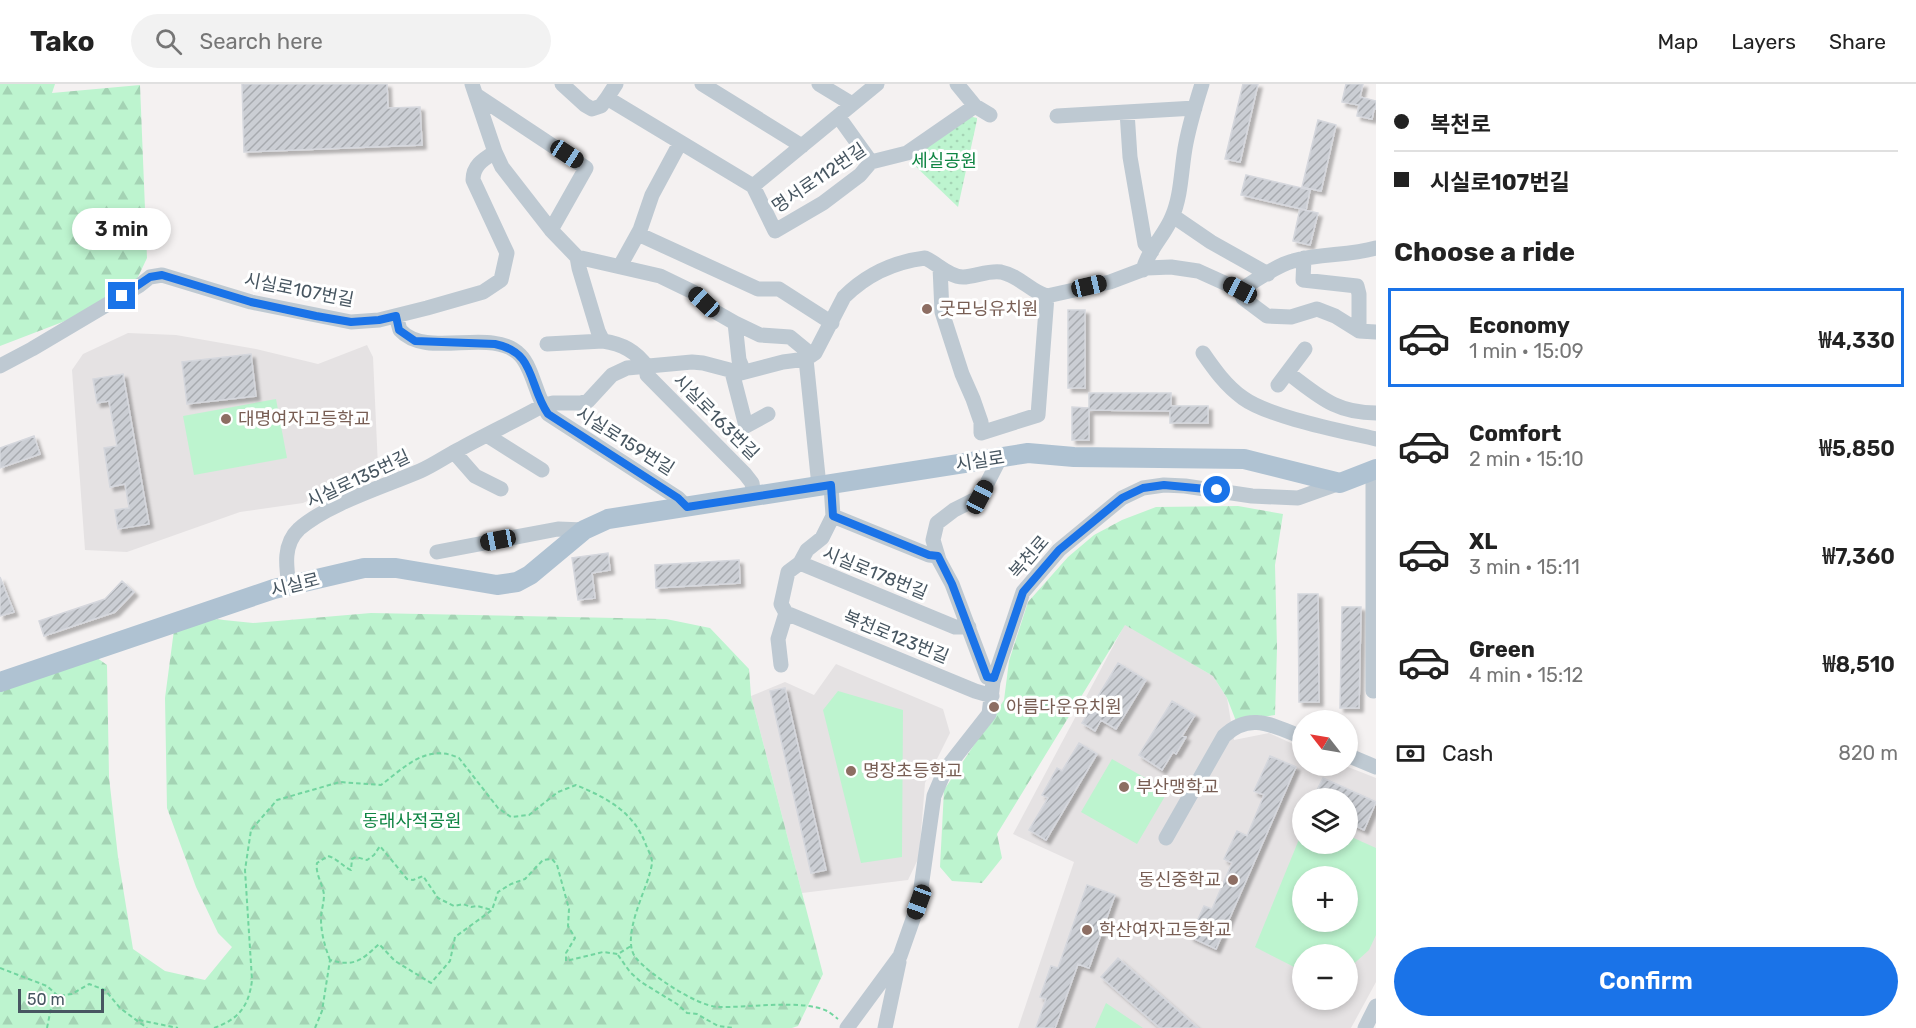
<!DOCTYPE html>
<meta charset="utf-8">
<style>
:root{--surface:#fff;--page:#f2f2f2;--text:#222;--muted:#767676;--line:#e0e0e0;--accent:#1a73e8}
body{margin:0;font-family:Rubik,"Noto Sans KR",sans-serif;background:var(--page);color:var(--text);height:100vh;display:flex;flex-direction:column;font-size:22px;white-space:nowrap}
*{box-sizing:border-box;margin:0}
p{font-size:20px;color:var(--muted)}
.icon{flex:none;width:33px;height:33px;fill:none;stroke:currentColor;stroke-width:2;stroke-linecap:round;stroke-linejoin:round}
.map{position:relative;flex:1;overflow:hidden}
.drawer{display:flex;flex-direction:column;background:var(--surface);width:540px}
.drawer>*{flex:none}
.top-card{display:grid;align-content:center;height:132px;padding:0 18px;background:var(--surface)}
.needle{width:39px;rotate:301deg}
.tools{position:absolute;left:1292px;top:626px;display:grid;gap:12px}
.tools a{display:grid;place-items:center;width:66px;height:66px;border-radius:50%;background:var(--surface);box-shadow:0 3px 9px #0003;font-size:30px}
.scale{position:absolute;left:18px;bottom:15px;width:86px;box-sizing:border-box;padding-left:6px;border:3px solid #475661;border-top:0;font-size:16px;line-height:21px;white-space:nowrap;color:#475661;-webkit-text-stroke:4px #fff;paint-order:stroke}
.end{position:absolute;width:27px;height:27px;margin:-14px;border:8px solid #1a73e8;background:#fff;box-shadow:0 0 0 3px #fff}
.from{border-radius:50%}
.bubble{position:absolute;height:42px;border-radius:21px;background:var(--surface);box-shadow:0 3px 9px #0003;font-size:20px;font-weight:600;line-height:42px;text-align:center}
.car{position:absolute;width:18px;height:36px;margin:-18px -9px;border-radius:8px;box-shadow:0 0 4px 2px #0007;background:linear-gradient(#222 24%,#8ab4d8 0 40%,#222 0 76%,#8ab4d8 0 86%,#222 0)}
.top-card b{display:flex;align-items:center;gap:21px;height:57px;font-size:22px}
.top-card b+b{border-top:2px solid var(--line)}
.top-card i{width:15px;height:15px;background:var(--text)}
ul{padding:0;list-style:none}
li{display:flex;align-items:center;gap:18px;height:99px;margin:0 12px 9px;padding:0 6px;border:3px solid transparent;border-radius:0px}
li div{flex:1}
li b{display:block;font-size:22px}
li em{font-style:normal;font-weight:600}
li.active{border-color:var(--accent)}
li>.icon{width:54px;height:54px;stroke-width:1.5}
h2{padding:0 18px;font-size:27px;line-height:72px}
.pay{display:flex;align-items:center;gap:15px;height:66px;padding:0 18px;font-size:22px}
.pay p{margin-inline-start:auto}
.action{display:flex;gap:12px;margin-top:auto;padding:12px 18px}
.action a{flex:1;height:69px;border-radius:36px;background:var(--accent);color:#fff;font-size:24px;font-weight:600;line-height:69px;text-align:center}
header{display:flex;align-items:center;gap:36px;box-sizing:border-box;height:84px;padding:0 30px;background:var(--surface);border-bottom:2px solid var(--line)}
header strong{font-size:28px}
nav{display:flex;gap:33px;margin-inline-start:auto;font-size:21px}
.search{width:420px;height:54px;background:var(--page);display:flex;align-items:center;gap:15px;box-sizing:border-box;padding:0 21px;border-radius:33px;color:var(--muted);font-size:22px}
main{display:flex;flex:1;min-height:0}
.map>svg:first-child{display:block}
.education{fill:#e5e2e3;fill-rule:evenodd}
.green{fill:#bdf4cf;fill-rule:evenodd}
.forest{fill:url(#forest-firs)}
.park{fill:url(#park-dots)}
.building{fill:url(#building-hatch);stroke:#d5d7dd;stroke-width:1.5;filter:url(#shadow)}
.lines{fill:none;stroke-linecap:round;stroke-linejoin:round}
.path{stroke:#71d59f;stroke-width:2;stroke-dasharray:4.5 3;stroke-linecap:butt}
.minor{stroke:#bec9d2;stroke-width:15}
.major{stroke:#afc2d2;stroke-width:20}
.route{stroke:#1a73e8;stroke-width:8}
.education-dot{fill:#8d6e63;stroke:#fff;stroke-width:2}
.labels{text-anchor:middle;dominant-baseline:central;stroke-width:6;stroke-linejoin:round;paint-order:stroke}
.park-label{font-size:18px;fill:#0f8543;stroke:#fff}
.street-label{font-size:18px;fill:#475661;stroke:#fff}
.education-label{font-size:18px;fill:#785e54;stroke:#fff;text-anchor:start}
</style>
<header>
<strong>Tako</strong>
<div class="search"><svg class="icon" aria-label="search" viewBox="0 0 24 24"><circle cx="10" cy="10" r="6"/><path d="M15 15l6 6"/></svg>Search here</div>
<nav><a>Map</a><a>Layers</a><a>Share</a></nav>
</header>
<main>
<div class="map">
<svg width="1376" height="944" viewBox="0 0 1376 944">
<defs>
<pattern id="forest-firs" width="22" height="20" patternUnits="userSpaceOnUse" patternTransform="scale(1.5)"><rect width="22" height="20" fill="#bdf4cf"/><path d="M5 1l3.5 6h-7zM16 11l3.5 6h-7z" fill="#a4d3b4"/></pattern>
<pattern id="park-dots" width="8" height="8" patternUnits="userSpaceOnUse" patternTransform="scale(1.5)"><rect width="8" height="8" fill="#bdf4cf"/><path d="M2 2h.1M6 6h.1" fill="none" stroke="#a4d3b4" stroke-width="1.8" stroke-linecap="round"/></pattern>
<pattern id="building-hatch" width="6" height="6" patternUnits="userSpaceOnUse" patternTransform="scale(1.5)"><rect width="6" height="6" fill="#cbced4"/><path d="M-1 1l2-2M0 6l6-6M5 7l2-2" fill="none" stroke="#a7aaaf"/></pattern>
<filter id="shadow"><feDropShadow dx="4" dy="4" stdDeviation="1.5" flood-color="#0004"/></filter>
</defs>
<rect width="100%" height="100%" fill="#f4f1f1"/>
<path class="education" d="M128,249L176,251L256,265L318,280L367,261L373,273L378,383L303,419L240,428L127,468L85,466L72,286L83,270Z
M1125,540L1213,592L1227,614L1234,656L1269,649L1302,664V681H1343L1376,694V898L1351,944H1018L1074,778L1013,750ZM1302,714H1347V759H1302ZM1302,792H1347V837H1302ZM1302,870H1347V915H1302Z
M836,580L943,625L950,649L925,699L919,773L908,796L802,809L751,612L785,598L814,611Z"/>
<path class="green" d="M276,315L287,374L194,391L183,332Z
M838,607L903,626L902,773L861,779L823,626Z
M1112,675L1168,707L1137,760L1081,728Z
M1302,748V759H1347V751L1376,764V851L1369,866L1347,886V870H1302V887L1255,863ZM1302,792H1347V837H1302Z
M1106,919L1143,944H1095Z"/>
<path class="forest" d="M0,0H55L52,9L140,1L147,174L137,195L86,229L0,262Z
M1238,422L1283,430L1275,481L1277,564L1275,631L1236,637L1227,614L1213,592L1125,541L997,750L1002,774L982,799L952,797L940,783L944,706L1004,616L1009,577L1028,518L1068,473L1094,451L1122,436L1156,423Z
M371,529L666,535L710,544L749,585L751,612L823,890L798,942L792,944H0V607L93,571L107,581L109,693L118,773L133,865L165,887L205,896L232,863L218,849L196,803L167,724L165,614L174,546L214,535L253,539Z"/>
<path class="park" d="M969,32L977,34V36L958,123L911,78L915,68Z"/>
<path class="building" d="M242,0H387L388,24L420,23L422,61L244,68Z
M1243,0H1258L1240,78L1225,75Z
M1346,0H1363L1360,13L1376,17V25H1374L1372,35L1357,32L1359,21L1342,18Z
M1318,36L1336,41L1321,107L1302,103Z
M1246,91L1310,106L1306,126L1241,111Z
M1300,125L1318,129L1310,161L1293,157Z
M1068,226H1085V304H1068Z
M251,270L256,312L187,320L182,278Z
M123,290L149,440L118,445L115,426L129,424L125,400L110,403L104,364L117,362L109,317L97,319L93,295Z
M1089,309H1171V322H1208V339H1170V327L1089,326V356H1072V323L1089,324Z
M34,352L40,370L0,384V364Z
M608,469L610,486L592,489L595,514L578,516L572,474Z
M739,476L740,499L656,504L655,481Z
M0,493L14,528L0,532Z
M122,497L134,508L115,528L44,552L39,537L105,515Z
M1298,510H1318L1319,618H1299Z
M1342,523H1361L1359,624H1340Z
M1118,579L1146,596L1116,645L1101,636L1095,647L1082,639Z
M785,604L826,786L811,789L770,607Z
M1172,617L1195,631L1182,652L1186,653L1176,670L1173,668L1162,686L1139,671Z
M1079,659L1097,670L1046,756L1029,746L1048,714L1042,711L1057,684L1062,687Z
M1270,672L1296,683L1216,865L1190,853L1204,822L1212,825L1232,779L1224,775L1237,747L1247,752L1264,711L1254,707Z
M1323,694L1376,718L1364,746L1347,738V714H1313Z
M1087,801L1115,811L1089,884L1078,880L1055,944H1036L1046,915L1040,913L1051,882L1058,884Z
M1118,874L1198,944H1160L1101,893Z"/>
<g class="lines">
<path class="path" d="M618,871L630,888L641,898L677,920L687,929L697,930L718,942L733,944
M330,876C325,863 321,849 321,835C321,827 324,819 324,811C323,800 315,790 317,779L328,772C338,775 342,782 351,786L352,775L356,773L367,776L374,771L380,762L407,795L413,796L423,792L438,814L454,822L463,820L471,823L477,822L492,826
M0,884L47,902L58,912L72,910L89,900L105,906L120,924L147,944
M139,936L178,944
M47,944L52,919L58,912
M214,944C239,935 249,922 252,896L245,786L251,746L277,716L340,698L381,701C405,683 427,659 459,674L498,724L511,733L529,731L558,708L576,701C607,714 634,728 646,761C648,766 652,773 652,778C652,782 650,788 649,792C643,812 621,856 636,874C650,891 697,922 718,923C746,924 803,915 827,927C831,929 835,933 838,935
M315,944L322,927L330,876C354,883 361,877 379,860L395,877L431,899L450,877L455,853L492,826L498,808L511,800L525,795L543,776L552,775L557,781L569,825L568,842L575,854L566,869V877L603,868L618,870L631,862"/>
<path class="minor" d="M472,0L495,68L502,83L551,146L577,173L579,184L598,247L603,257C622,260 636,267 647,283
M562,0L585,21L592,25L601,22L607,14L753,102L775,147L823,119L860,91L871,78L907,69L975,22
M702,0L802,62
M819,0L852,20
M957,0L975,22L990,31
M476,11L586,84L551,146
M607,14L616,0
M1127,28L1130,73L1145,160L1152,167
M838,32L871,78
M1057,32L1195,24
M753,102L877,0
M1173,132L1211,158L1268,190
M638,150L758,205H779L832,239
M577,173L660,192L693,208L714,227L735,239L760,251L790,253L807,267L806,275
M1304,174L1303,196L1357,202L1359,210V247
M620,182L640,146L652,111L680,59
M940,183L942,228L962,290L973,315L981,338V349L1038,331L1047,212
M1143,186C1148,166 1165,151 1172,133C1182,110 1181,83 1186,59C1190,39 1196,19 1202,0
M1240,206C1255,197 1277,181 1293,177C1320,169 1349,172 1376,164
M396,232L400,246C427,276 492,242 520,271C533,284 536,313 548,330L678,414L687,423
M735,239L739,276L744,288
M547,260L603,257
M1203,269C1214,285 1226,302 1243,314C1269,333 1342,347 1376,355
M806,275L815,269L844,213C867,190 893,178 925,174C937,179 949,193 963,193C975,193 988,186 1001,188C1020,192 1031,208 1047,212L1110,198L1147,184L1171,183L1198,187L1240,206L1243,214L1267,232L1291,233L1317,225L1335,232L1359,247L1376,248
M0,282L32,265L140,201L150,193L162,191L251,218L351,238L379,236L427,224L483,208L501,196L507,169L473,96C473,81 484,75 495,68
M647,283V291L745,390L752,399L754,412
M732,288L746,342L768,330
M1288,289C1319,312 1335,329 1376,329
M1278,301L1305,265
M488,352L542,386
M454,368L475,392L501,405
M1373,387V607
M833,432L929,471L938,472
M437,468L558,445L584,446
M800,479L955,543H969
M289,501C286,482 283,460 299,445C327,420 385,402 420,387C434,381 446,372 460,365C487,350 515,337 542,322L553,319H581L588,317L612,291L627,284L692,278L703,279L741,289L783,278L806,275L819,402
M786,529L975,607L992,612
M781,581L778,555L786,529L781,520L788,488L800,479L807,466L822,454L833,432L831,401
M994,594L987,593L952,500L939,476L933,456L937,439L954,426L980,413L1000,374
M1347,671L1376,683
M1166,754L1224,652C1250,627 1273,642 1302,653
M847,944L900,872L919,818L934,712L945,686L989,630L993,598L1023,508L1059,466L1122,414L1143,404L1164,401L1185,402L1252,412L1298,414L1340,399
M885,944L899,878
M1365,944L1376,922"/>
<path class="major" d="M0,598L274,505L364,484H396L497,501L517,498L530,491L584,446L608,435L1028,369L1074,373L1244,375L1340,399L1376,385"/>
</g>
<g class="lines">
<path class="route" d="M122,212L150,193L162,191L251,218L316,232L351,238L379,236L396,232L399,246L415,257L495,260C536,268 528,301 548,330L678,414L687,423L831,401L833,432L929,471L938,472L952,500L987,593L994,594L1023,508L1059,466L1122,414L1143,404L1164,401L1217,406"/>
</g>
<g class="education-dot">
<circle cx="927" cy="225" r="6"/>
<circle cx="226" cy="335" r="6"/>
<circle cx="994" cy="623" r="6"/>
<circle cx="851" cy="687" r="6"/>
<circle cx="1124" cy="703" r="6"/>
<circle cx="1233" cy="796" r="6"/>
<circle cx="1087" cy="846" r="6"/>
</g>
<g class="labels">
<g class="park-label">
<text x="944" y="77">세실공원</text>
<text x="412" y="737">동래사적공원</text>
</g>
<g class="street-label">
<text transform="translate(819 94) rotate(-34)">명서로112번길</text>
<text transform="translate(299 206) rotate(11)">시실로107번길</text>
<text transform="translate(716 333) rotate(45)">시실로163번길</text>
<text transform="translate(625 357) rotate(32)">시실로159번길</text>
<text transform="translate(980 377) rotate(-9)">시실로</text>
<text transform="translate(358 395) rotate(-25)">시실로135번길</text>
<text transform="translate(1029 473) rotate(-49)">복천로</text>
<text transform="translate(875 489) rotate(22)">시실로178번길</text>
<text transform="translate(295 501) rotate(-14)">시실로</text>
<text transform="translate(896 553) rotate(22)">복천로123번길</text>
</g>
<g class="education-label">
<text x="939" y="225">굿모닝유치원</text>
<text x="238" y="335">대명여자고등학교</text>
<text x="1006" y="623">아름다운유치원</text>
<text x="863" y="687">명장초등학교</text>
<text x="1136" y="703">부산맹학교</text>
<text x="1221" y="796" text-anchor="end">동신중학교</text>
<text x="1099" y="846">학산여자고등학교</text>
</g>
</g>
</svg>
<div class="tools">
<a><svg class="needle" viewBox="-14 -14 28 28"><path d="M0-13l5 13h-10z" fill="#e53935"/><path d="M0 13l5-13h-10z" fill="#767676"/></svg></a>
<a><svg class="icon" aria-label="layers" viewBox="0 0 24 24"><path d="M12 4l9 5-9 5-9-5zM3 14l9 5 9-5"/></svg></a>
<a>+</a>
<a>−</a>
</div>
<div class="scale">50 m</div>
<i class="end from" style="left:1217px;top:406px"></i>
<i class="end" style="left:122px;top:212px"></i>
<div class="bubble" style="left:72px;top:124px;width:99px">3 min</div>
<i class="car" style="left:567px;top:70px;rotate:123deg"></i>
<i class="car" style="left:1089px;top:202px;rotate:77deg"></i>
<i class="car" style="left:1240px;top:206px;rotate:298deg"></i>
<i class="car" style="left:704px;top:218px;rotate:313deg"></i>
<i class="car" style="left:980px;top:413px;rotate:28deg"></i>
<i class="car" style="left:498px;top:456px;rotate:259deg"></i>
<i class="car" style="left:919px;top:818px;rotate:200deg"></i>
</div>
<section class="drawer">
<div class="top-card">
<b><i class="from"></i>복천로</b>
<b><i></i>시실로107번길</b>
</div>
<h2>Choose a ride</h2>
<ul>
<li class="active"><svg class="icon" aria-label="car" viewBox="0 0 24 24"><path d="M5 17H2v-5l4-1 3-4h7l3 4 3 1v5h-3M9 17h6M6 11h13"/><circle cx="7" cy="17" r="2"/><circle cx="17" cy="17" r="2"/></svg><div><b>Economy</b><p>1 min · 15:09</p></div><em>₩4,330</em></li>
<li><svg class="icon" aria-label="car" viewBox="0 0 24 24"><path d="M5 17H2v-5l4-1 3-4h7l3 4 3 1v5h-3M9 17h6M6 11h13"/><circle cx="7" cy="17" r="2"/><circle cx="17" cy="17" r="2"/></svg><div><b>Comfort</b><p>2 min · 15:10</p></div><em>₩5,850</em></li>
<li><svg class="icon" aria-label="car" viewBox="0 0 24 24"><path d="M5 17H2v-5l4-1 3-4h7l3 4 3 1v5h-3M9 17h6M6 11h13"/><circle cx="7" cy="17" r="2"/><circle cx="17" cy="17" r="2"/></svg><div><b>XL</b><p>3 min · 15:11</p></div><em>₩7,360</em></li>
<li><svg class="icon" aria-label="car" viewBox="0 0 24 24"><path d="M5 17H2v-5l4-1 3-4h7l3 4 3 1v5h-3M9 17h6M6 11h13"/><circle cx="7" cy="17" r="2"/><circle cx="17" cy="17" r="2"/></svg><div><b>Green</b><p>4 min · 15:12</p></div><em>₩8,510</em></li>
</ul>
<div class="pay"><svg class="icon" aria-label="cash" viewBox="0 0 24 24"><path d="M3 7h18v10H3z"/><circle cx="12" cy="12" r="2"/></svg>Cash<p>820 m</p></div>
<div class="action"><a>Confirm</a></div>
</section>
</main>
